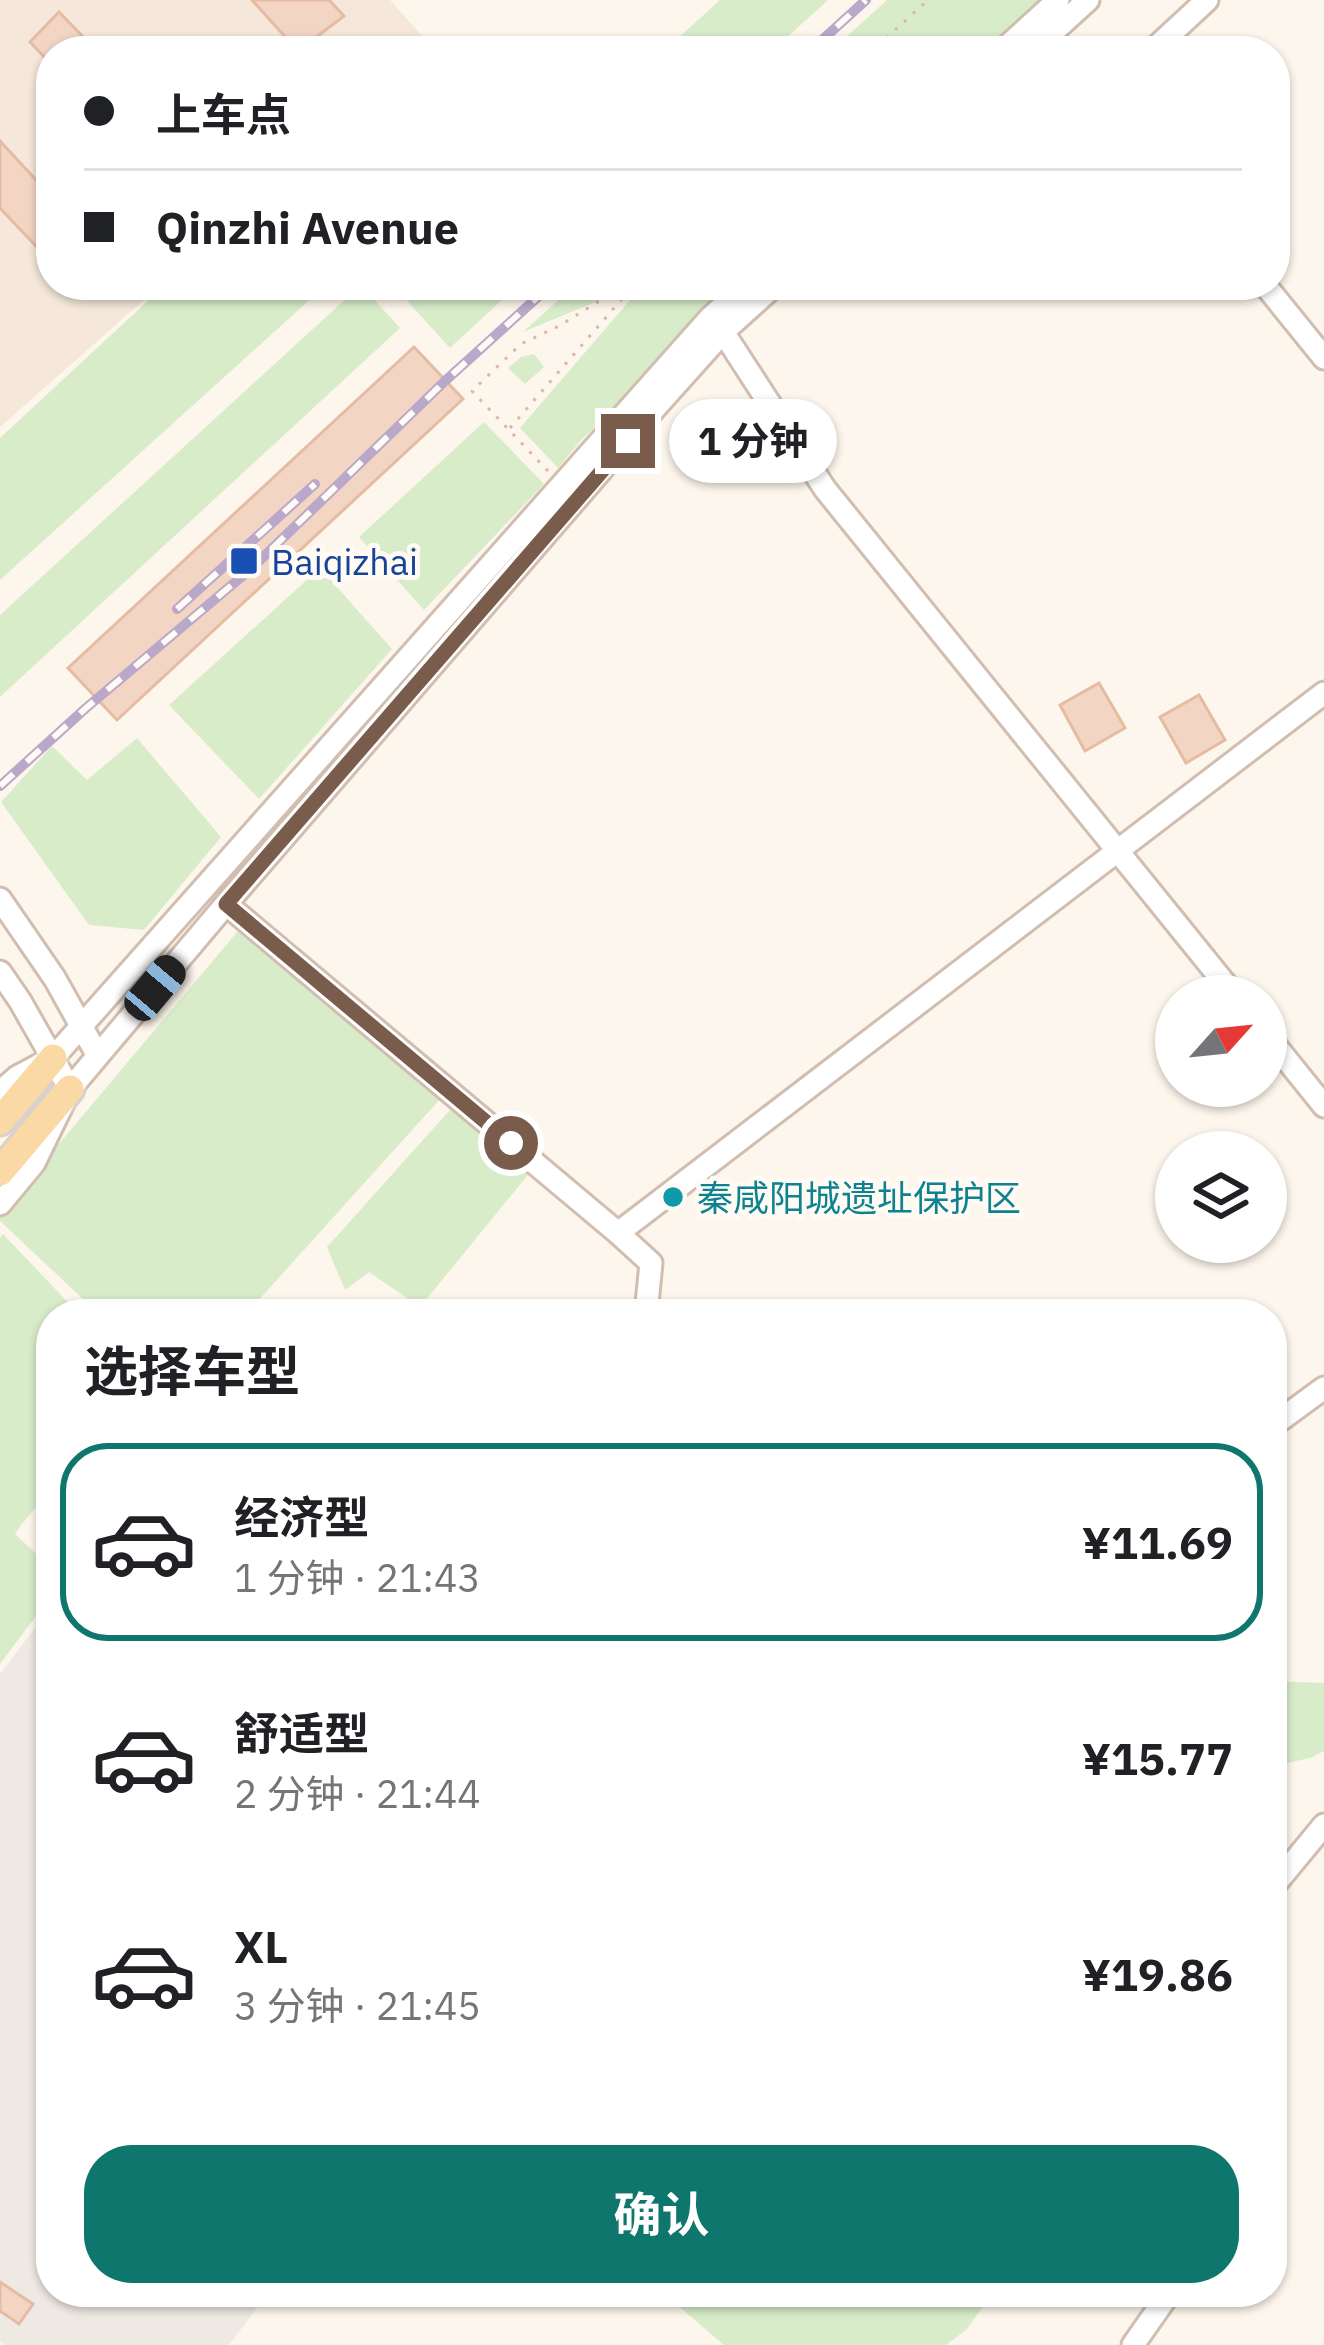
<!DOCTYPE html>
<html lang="zh">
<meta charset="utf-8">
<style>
:root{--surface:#fff;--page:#f6f6f6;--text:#202124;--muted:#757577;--line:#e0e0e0;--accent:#0f766e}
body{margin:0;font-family:"IBM Plex Sans","Noto Sans SC",sans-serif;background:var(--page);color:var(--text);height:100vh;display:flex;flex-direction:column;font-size:45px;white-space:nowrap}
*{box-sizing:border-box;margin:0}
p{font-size:39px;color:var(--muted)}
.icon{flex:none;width:66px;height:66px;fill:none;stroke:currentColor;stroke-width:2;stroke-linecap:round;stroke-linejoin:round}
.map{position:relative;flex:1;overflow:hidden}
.details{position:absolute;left:36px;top:1299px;width:1251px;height:1008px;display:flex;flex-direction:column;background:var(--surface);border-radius:48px;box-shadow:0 3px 9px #0004}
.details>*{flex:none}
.banner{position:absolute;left:36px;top:36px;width:1254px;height:264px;border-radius:48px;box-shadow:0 3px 9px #0004;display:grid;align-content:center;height:264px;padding:0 48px;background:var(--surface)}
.needle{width:78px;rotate:63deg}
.fabs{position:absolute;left:1155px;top:975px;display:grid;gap:24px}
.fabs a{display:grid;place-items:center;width:132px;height:132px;border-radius:50%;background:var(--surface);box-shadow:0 3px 9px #0004;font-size:60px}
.end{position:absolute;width:54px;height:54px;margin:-27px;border:15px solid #7a5c4d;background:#fff;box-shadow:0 0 0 6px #fff}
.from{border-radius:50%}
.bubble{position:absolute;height:84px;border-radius:42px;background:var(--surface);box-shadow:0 3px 9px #0004;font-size:39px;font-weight:700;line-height:84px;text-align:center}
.car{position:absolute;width:36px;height:72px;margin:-36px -18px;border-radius:15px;box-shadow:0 0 9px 3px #0007;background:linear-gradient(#222 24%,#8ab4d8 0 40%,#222 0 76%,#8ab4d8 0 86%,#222 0)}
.banner b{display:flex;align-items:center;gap:42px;height:114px;font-size:45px}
.banner b+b{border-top:3px solid var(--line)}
.banner i{width:30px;height:30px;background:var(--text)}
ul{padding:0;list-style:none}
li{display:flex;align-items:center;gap:36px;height:198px;margin:0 24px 18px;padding:0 24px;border:6px solid transparent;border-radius:48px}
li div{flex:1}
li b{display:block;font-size:45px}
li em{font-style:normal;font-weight:700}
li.selected{border-color:var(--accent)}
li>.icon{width:108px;height:108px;stroke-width:1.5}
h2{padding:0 48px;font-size:54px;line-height:144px}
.action{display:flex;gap:24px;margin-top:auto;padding:24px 48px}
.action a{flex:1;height:138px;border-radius:48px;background:var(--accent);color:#fff;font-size:48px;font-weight:700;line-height:138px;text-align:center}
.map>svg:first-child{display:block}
.residential{fill:#f5e8da}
.industrial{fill:#efe9e4}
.green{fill:#d8ecc9}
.building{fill:#f3d5c3;stroke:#e6bba3;stroke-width:3}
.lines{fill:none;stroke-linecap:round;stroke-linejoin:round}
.minor-casing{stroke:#d1beb0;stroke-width:27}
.major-casing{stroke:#dad1cd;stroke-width:33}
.path{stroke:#d9b8a5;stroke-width:3;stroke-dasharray:3 9;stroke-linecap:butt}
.minor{stroke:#fff;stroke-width:21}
.major{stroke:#fbd9a5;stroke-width:27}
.rail-casing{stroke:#b9a8c9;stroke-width:10}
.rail{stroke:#fffaf3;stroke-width:6;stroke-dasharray:18;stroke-linecap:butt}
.route{stroke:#7a5c4d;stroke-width:15}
.transit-dot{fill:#1a4fb4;stroke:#fffaf3;stroke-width:4.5}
.culture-dot{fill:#0f9aa8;stroke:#fffaf3;stroke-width:4.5}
.labels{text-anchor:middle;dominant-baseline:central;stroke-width:10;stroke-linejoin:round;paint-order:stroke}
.transit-label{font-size:36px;fill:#164399;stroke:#fffaf3;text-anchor:start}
.culture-label{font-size:36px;fill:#0d838f;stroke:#fffaf3;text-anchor:start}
</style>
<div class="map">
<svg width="1324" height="2345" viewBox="0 0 1324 2345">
<rect width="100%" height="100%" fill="#fdf6ec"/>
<path class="residential" d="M0,0H390L431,46L426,51H51V285H161L0,427Z"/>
<path class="industrial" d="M51,1607V2292H269L229,2345H5L0,2342V1674Z"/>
<path class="green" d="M720,0H828L772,51H664Z
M887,0H1046L992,51H831Z
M165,285H326L0,580V438Z
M408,285H518L450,348L400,293Z
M575,285H634C597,301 560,317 523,332Z
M643,285H745L582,439L558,468L520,428Z
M360,292L371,296L400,328L0,697V615L349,296Z
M534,354L544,367L525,384L508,368L521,357Z
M484,422L544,484L424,610L359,537Z
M320,568L392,649L259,799L169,705Z
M137,738L221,837L144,930L89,925L1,802L52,746L87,780Z
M248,919L451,1087L246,1314H99L0,1221V1214Z
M458,1101L540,1160L420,1307L369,1272L345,1290L327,1247Z
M3,1234L79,1314H51V1511L39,1503C31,1515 22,1522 15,1534L51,1568V1596L0,1664V1238Z
M1272,1681L1324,1683V1751L1310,1758L1272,1766Z
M662,2292H994L966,2330L946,2345H724Z"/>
<path class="building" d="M252,0H329L344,16L298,51Z
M59,12L97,51H51V64L30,42Z
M0,141L51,196V262L0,208Z
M414,347L463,399L117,720L68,668Z
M1099,683L1125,728L1085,751L1060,705Z
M1199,695L1225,740L1186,763L1160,717Z
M0,2282L33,2304L19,2324L0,2311Z"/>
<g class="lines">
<g class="minor-casing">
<path id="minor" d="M1002,51L1058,0
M1032,51L1088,0
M1152,51L1207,0
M1265,285L1324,358
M723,332L825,489L1235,996
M0,899L55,979L98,1056
M226,904L618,1233L1324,693
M0,972L20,1001L70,1089
M1266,1034L1324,1106
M0,1092L17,1077L53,1058L710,318L746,285
M0,1204L34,1163L70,1089L226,904L655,408L723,332L775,285
M618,1233L651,1263L646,1314
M1272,1426L1324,1388
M1272,1888L1324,1825
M1133,2345L1170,2292"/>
</g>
<g class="major-casing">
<path id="major" d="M0,1121L53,1058
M0,1172L70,1089"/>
</g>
<path class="path" d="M867,51L873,50L928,0
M510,428L634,285
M548,471L472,391L521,344L559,326L625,285"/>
<use href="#minor" class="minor"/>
<use href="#major" class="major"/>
<g class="rail-casing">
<path id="rail" d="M810,51L866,0
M177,609L315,484
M0,786L86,708L253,567L445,381L551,285"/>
</g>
<use href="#rail" class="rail"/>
</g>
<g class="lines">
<path class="route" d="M511,1143L226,904L628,441"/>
</g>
<rect class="transit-dot" x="229" y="546" width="30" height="30" rx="6"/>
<circle class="culture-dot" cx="673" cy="1197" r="12"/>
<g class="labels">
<g class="transit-label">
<text x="271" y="561">Baiqizhai</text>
</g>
<g class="culture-label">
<text x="697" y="1197">秦咸阳城遗址保护区</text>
</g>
</g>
</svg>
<div class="fabs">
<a><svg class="needle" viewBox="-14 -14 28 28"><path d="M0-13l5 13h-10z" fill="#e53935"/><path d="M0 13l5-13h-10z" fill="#757577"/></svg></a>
<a><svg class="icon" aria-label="layers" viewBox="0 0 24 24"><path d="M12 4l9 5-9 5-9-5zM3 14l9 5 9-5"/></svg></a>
</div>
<i class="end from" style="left:511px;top:1143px"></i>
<i class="end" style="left:628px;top:441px"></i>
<div class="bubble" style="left:669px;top:399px;width:168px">1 分钟</div>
<i class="car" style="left:155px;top:988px;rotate:40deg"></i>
<div class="banner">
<b><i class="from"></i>上车点</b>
<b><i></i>Qinzhi Avenue</b>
</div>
<section class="details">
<h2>选择车型</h2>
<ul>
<li class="selected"><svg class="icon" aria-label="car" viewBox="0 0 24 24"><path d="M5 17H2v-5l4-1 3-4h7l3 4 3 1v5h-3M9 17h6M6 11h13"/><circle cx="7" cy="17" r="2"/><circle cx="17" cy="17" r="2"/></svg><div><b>经济型</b><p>1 分钟 · 21:43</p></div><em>¥11.69</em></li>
<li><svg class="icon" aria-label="car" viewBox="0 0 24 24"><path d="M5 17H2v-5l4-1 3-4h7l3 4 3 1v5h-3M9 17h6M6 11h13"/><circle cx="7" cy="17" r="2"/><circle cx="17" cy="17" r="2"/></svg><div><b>舒适型</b><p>2 分钟 · 21:44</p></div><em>¥15.77</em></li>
<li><svg class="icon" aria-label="car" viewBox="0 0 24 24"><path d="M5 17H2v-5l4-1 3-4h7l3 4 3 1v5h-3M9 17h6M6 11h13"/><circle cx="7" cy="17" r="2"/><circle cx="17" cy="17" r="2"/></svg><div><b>XL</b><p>3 分钟 · 21:45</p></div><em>¥19.86</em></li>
</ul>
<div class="action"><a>确认</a></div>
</section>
</div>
